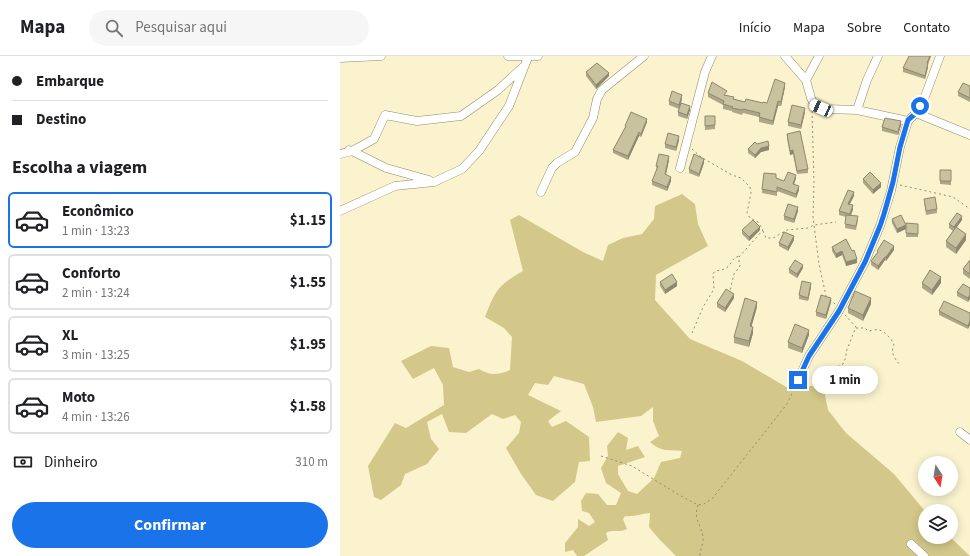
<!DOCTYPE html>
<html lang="pt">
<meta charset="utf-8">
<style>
:root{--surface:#fff;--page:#f6f6f6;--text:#202124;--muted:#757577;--line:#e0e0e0;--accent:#1a73e8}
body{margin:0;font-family:"Source Sans 3",sans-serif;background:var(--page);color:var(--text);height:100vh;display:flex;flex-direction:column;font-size:15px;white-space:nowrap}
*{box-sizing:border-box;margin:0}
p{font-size:13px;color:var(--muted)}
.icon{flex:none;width:22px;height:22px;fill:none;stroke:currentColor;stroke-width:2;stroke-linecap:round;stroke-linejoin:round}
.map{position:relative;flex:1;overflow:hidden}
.drawer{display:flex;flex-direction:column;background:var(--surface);width:340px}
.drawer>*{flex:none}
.hud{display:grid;align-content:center;height:88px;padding:0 12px;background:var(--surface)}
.needle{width:26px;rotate:168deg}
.buttons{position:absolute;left:578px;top:400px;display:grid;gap:8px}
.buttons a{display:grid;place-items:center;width:40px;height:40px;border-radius:50%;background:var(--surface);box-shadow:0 2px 10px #0003;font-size:20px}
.end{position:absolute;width:18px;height:18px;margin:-9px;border:5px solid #1a73e8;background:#fff;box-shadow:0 0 0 2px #fff}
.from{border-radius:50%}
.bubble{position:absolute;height:28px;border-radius:14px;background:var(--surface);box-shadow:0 2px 10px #0003;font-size:13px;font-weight:700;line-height:28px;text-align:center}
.car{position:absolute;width:12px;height:24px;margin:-12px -6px;border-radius:5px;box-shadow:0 0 3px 1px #0007;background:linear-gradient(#fff 24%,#345 0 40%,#fff 0 76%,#345 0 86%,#fff 0)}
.hud b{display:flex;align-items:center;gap:14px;height:38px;font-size:15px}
.hud b+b{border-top:1px solid var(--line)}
.hud i{width:10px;height:10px;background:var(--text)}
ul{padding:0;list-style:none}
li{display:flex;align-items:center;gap:12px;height:56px;margin:0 8px 6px;padding:0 4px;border:2px solid var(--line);border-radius:6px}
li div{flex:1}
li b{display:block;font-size:15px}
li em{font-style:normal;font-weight:700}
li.selected{border-color:var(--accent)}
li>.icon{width:36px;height:36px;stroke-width:1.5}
h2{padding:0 12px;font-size:18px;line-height:48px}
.pay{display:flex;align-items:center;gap:10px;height:44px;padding:0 12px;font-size:15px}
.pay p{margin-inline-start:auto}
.primary-button{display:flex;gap:8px;margin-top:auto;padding:8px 12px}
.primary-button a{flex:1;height:46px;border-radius:24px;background:var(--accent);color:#fff;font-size:16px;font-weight:700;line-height:46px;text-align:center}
header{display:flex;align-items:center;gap:24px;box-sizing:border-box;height:56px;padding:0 20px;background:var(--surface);border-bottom:1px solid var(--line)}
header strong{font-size:19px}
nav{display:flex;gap:22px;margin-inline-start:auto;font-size:14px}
.search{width:280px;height:36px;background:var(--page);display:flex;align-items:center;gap:10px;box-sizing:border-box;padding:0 14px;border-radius:22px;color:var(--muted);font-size:15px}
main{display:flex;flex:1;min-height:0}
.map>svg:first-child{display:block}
.green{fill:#d3c889}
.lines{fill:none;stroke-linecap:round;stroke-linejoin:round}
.minor-casing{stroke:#918b68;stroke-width:9}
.path{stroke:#928d74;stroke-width:1;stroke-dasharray:2 3;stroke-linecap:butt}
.minor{stroke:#fff;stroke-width:8}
.wall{fill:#ada788}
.shaded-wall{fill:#8d886f}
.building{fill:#c9c29e;stroke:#8d886f}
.route{stroke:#1a73e8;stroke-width:5}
</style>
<header>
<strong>Mapa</strong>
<div class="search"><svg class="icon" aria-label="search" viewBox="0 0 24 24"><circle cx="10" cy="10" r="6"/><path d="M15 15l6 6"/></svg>Pesquisar aqui</div>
<nav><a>Início</a><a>Mapa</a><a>Sobre</a><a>Contato</a></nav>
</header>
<main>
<section class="drawer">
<div class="hud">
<b><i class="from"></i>Embarque</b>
<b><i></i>Destino</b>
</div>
<h2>Escolha a viagem</h2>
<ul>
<li class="selected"><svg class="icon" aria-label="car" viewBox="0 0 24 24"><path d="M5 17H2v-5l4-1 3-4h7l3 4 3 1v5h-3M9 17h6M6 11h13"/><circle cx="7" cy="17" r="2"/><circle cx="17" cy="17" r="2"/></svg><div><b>Econômico</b><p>1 min · 13:23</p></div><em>$1.15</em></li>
<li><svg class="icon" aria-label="car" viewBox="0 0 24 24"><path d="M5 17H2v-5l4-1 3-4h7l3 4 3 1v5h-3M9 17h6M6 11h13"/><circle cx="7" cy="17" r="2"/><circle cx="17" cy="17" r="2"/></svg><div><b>Conforto</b><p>2 min · 13:24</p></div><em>$1.55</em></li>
<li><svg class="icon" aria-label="car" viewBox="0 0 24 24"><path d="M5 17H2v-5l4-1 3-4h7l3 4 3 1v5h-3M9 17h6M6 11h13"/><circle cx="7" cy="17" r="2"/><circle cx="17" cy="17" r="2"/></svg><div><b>XL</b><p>3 min · 13:25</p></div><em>$1.95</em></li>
<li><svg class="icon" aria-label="car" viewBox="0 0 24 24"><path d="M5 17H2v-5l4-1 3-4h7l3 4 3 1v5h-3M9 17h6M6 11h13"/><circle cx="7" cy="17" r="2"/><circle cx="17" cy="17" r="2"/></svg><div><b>Moto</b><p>4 min · 13:26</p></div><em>$1.58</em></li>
</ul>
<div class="pay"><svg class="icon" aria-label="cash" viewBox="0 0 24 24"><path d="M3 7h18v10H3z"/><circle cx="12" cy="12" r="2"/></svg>Dinheiro<p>310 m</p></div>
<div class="primary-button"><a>Confirmar</a></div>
</section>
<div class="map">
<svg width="630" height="500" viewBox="0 0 630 500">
<rect width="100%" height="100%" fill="#faf3ce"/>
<path class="green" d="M342,138L355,148L358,168L368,190L316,219L315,244L350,283L402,305L448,332L483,329L488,354L506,377L554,418L585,455V481H610L630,500H336L320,484L309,471L310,457C301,458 293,461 285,460L283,463L287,473C279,477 272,473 266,477L268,484L244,500H237L233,494L225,496V487L238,471V463L249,470L255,466L249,457L242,455L241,445L246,437L258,438L267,449H276L281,437L266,427L261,412L268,400L267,390L278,376L288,382L286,394L298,390L305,401L278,410V418L288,435L297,438L314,422L321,406L340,402L342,395C329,394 321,396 310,386L319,380L313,365V351L301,360L256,366L253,351L244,328L214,320L208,329L195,327L188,339L221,355L208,365L212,371L226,365L249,381L250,405L239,406L235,426L213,445L196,439L181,418L166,392L179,377L181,366L175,359L163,363L152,358L126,377L109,376L102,358L87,366L91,383L99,393L87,408L65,418L61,429L41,444L34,441L28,410L55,367L66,372L104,349L103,329L94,312L73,323L61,305L91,290L109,292L113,311L129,316L139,313C150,320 158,319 170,314L172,281L164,272L145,261C155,235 158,229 183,215L170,164L179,159L243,196L263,205L268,189L283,182L302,178L314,163L315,150Z"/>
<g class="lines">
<g class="minor-casing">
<path id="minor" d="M168,0H198
M445,0L466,24L471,42L474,48L487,53L517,54L568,65
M0,2L41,0
M466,24L479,0
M517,54L527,24L538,0
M576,57L630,79
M9,94L12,95L46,112L89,124
M0,98L12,95L34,83L45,59L77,65L121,60L158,34L183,11
M340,112L365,16L372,0
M201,136L212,112L217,107L235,96L253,62L257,43L262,34L304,0
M0,155L55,130L94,126L122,113L139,95L169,50L188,1
M458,324L469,300L499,255L525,206L540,170L551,135L560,91L568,65L576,57L584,43L600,0
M620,376L630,384
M571,488L584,500"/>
</g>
<path class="path" d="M472,55L474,126L473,161L479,208L486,240
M352,93L361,101L392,119L401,122L410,131L411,137L407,157L410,162L418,166L423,174L399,201V205L400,210L394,218L390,235
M560,129L613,141L630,153
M423,175L426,182H433L447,174L468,172L474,169L496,166
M490,243L495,248
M516,272H525L528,275C531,275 536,273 539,274C545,275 551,283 554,288C550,298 555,303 561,310
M352,277L363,251L374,233L373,218L375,215C395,213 387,204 399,200
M467,323L489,318L490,314L503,308L506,301V296L516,271L505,259
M261,400L292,410L339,439L358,449L364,448L372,443L447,348L455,331
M358,449C353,464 361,467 363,481C364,487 360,493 360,500"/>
<use href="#minor" class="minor"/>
</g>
<path class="wall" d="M591,0L588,7V11L585,23L563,16V12Z
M246,16L269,20L256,33L246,20Z
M630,30V46L618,40V36Z
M445,31L441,50H438L433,69L419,66V61L403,57L402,59L392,56V55L383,53V49L368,41V37L387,39L394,43L405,46L423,47H427Z
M342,43L339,53L329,49V45Z
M350,54L347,63L338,60V56Z
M465,56L461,73L448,70V66Z
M365,60H375V73L365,74Z
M307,66L301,81L299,80L288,104L273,97V94L285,73V70Z
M561,69L558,79L542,75V71Z
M447,78L468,113V117L457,118L453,98L450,99L447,82Z
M339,84L336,95L325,92V88Z
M408,93L429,94L421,96L415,102L408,97Z
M329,104L326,119L331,125L327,135L312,129V125L317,114L316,110Z
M364,107L359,121L349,117V113Z
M600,114H611V129L600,128Z
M436,122L444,125L456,122L454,128L459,134L456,142L437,135V140L422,137V133Z
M523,123L541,131L533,138L523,127Z
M514,140L510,148L513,153L511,159L518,164L516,174L505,172L506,161L499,159V155Z
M584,143L597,153V157L586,159Z
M458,155L454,167L444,164V160Z
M552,163L566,169L578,168V181H566V173L557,177L552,167Z
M622,164L616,172L626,184L616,198L606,191V185L613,175L609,172V168Z
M402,174H420L409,185L402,178Z
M506,183L517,207L506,210L502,199L496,202L492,195V191Z
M454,184L448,195L439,190V187Z
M554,194L546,205L545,204L538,214L531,209V205L537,197V195Z
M630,204V223L623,218V213Z
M463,212L457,222L449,217V213Z
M320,226L337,230L325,238L320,230Z
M582,227H601L592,239L582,232Z
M471,231L468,245L459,243V239Z
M630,232V243L628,246L617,240V236Z
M394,242L385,256L377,251V247Z
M491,246L486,263L476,260V256Z
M531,248L523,265L508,257V252Z
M417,251L411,271L413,277L409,291L394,287V281Z
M599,255L630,257V269L628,273L599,259Z
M469,279L462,297L448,292V286Z"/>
<path class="shaded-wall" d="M590,0H591L587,10V7Z
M588,7V11L585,23V20Z
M269,17V20L256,33V29Z
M445,27V31L441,50V46Z
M342,39V43L339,53V49Z
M438,45V50L433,69V65Z
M350,50V54L347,63V59Z
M465,52V56L461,73V69Z
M307,63V66L301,81V78Z
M561,65V69L558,79V76Z
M299,76V80L288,104V100Z
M339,80V84L336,95V91Z
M429,90V94L421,96L415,102V99L421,92Z
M453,94V98L450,99V95Z
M329,100V104L325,122V118Z
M364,103V107L359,121V118Z
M456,119V122L453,132V128Z
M331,121V125L327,135V131Z
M541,127V131L533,138V134Z
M459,130V134L456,142V138Z
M514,136V140L508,151V148Z
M513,149V153L510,162V158Z
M458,151V155L454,167V163Z
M622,160V164L614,175V171Z
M566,169V173L557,177V173Z
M420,171V174L409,185V181Z
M626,178V184L616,198V192Z
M454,180V184L448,195V191Z
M554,190V194L546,205V201Z
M502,195V199L496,202V198Z
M545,201V204L538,214V210Z
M517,203V207L506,210V206Z
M463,209V212L457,222V218Z
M601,221V227L592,239V234Z
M337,226V230L325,238V234Z
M471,227V231L468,245V242Z
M394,238V242L385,256V252Z
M630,239V243L628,246V242Z
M491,242V246L486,263V259Z
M531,242V248L523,265V259Z
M417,246V251L410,276V270Z
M630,265V269L628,273V270Z
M413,271V277L409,291V285Z
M469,274V279L462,297V292Z"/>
<path class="building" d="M569,0H590L587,7H588L585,20L563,12Z
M257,7L269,17L256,29L246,16Z
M435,23L445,27L441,46L438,45L433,65L419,61L420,57L403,53L402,54L392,52L393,51L383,48L384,45L368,37L372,26L387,35L384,39L394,41L393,43L405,46L406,43L423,47V46L427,47Z
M623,27L630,30V42L618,36Z
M332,35L342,39L339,49L329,45Z
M341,47L350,50L347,59L338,56Z
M452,49L465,52L461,69L448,66Z
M291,56L307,63L301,78L299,76L288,100L273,94L286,70H285Z
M365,60H375V69L365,70Z
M545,62L561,65L558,76L542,71Z
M460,75L468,113L457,115L453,94L450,95L447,78Z
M328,77L339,80L336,91L325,88Z
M428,85L429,90L421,92L415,99L408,93L415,86L417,88Z
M319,98L329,100L325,118L331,121L327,131L312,125L318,110H316Z
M354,98L364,103L359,118L349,113Z
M600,114H611V125H600Z
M448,116L456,119L453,128L459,130L456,138L437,131V136L422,133L424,117L436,118V122L444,125Z
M530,116L541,127L533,134L523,123Z
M508,134L514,136L508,148L513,149L510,158L499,155Z
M595,141L597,153L586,155L584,143Z
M448,148L458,151L454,163L444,160Z
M617,157L622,160L614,171L609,168Z
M506,159L518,160L516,170L505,168Z
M561,159L566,169L557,173L552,163Z
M413,164L420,171L409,181L402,174Z
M566,167L578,168V178L566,177Z
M616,171L626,178L616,192L606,185Z
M444,176L454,180L448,191L439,187Z
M506,183L512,195L514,194L517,203L506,206L502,195L496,198L492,191Z
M544,184L554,190L546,201H545L538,210L531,205L538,196L537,195Z
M455,204L463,209L457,218L449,213Z
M630,204V218L623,213Z
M590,214L601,221L592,234L582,227Z
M332,218L337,226L325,234L320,226Z
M462,225L471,227L468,242L459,239Z
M623,228L630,232V239L628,242L617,236Z
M386,233L394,238L385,252L377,247Z
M515,235L531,242L523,259L508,252Z
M481,239L491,242L486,259L476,256Z
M405,242L417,246L410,270L413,271L409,285L394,281Z
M604,245L630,257V265L628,270L599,255Z
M455,268L469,274L462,292L448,286Z"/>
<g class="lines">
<path class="route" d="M458,324L469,300L499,255L525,206L540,170L544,158L553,126L560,91L568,64L576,57L580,50"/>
</g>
</svg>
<div class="buttons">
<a><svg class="needle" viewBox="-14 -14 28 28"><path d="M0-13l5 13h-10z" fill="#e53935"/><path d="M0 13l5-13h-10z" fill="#757577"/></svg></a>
<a><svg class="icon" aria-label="layers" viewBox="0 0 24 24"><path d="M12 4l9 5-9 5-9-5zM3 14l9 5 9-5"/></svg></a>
</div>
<i class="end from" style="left:580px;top:50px"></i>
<i class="end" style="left:458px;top:324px"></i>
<div class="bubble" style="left:472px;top:310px;width:66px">1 min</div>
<i class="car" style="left:481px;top:52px;rotate:294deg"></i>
</div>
</main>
